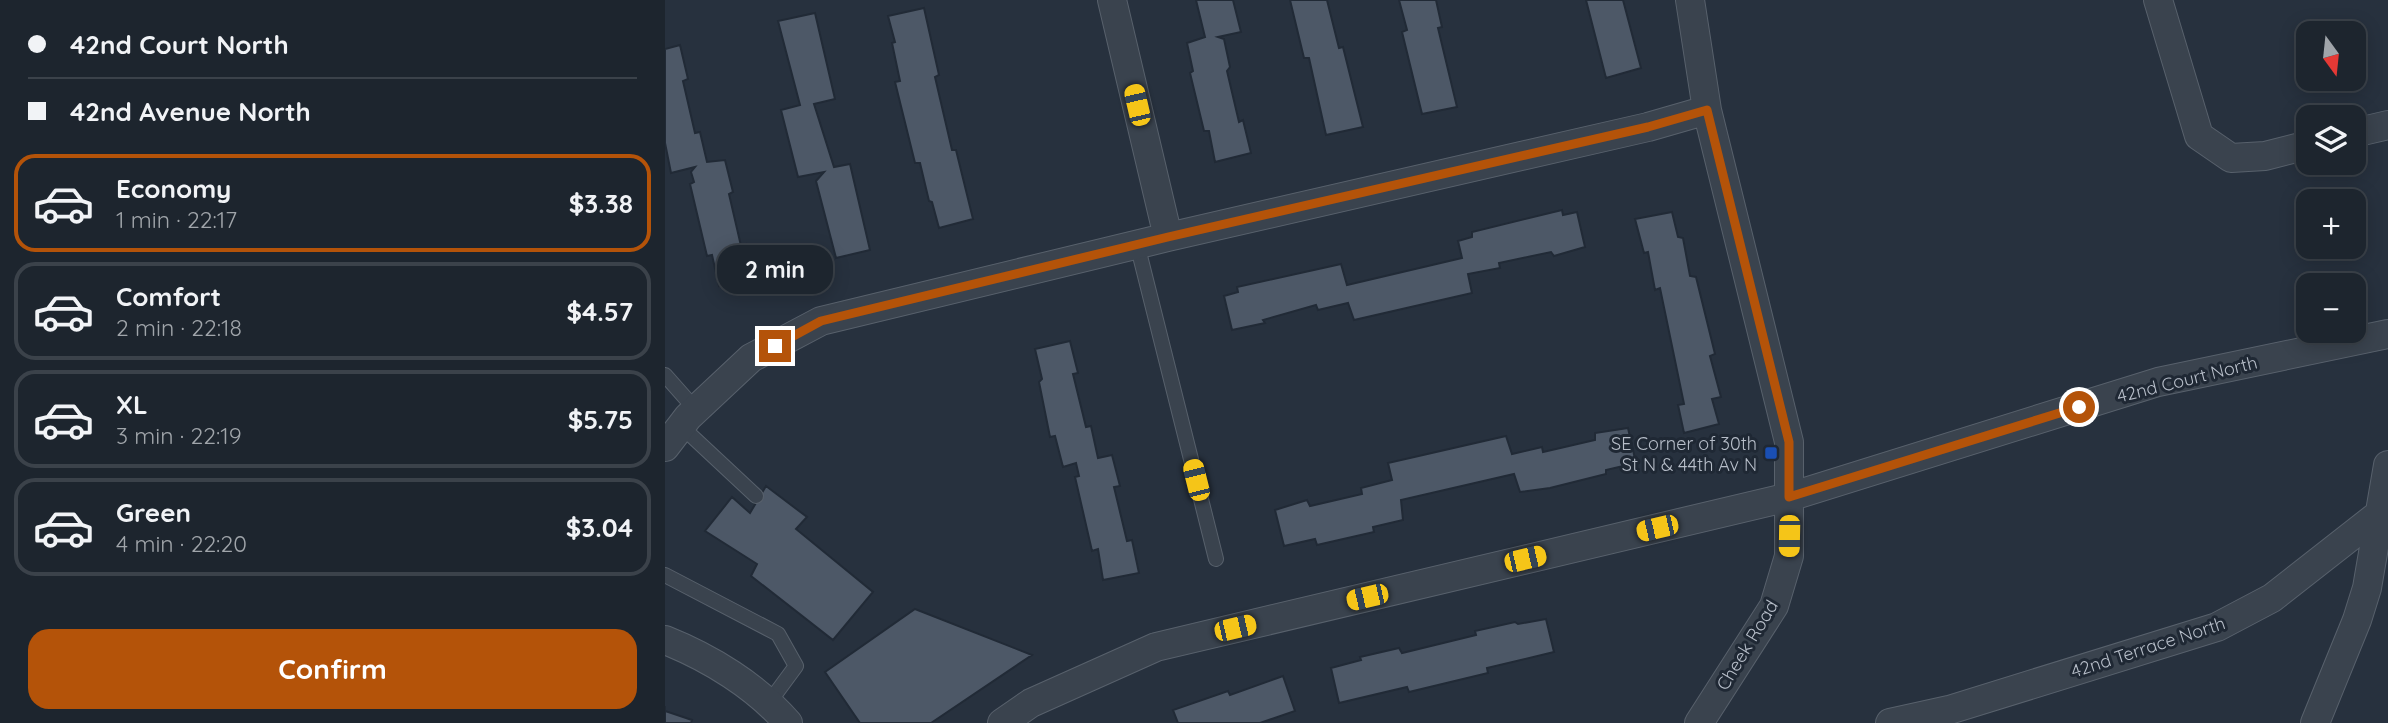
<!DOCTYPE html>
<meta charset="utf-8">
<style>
:root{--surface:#1d252e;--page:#252d36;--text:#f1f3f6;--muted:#a0a5aa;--line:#3b424a;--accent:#b45309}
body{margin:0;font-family:Quicksand,sans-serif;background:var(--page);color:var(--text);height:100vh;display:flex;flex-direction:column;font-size:26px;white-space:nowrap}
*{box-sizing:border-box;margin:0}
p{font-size:23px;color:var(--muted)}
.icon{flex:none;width:38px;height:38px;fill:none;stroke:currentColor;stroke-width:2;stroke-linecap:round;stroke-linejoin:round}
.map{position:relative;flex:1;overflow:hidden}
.details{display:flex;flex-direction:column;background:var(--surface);width:665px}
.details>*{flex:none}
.guide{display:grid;align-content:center;height:154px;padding:0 28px;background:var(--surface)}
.needle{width:46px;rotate:165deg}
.tools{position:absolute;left:1631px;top:21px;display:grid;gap:14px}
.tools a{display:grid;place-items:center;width:70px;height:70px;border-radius:14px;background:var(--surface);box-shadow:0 4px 18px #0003,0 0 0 2px var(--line);font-size:35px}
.end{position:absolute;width:32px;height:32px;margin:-16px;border:9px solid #b45309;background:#fff;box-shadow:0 0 0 4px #fff}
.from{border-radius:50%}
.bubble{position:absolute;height:49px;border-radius:21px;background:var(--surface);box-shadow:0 4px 18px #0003,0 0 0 2px var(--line);font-size:23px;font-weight:700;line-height:49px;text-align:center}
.car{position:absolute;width:21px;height:42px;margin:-21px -10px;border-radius:9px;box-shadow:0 0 5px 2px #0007;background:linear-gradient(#f5c518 24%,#345 0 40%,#f5c518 0 76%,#345 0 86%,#f5c518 0)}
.guide b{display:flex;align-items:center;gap:24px;height:66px;font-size:26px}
.guide b+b{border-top:2px solid var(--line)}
.guide i{width:18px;height:18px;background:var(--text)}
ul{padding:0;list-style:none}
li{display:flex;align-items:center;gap:21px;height:98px;margin:0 14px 10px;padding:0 14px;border:4px solid var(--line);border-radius:21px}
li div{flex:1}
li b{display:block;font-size:26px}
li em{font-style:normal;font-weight:700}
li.current{border-color:var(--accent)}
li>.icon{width:63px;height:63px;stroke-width:1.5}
.button{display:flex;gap:14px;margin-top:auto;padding:14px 28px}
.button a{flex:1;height:80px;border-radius:21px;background:var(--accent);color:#fff;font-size:28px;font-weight:700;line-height:80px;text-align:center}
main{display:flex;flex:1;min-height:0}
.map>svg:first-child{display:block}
.building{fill:#4d5867;stroke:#212a36;stroke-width:2}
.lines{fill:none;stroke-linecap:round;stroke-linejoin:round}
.lane-casing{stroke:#58616c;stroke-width:16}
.street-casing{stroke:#58616c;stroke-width:30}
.lane{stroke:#3a434e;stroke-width:14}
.street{stroke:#3a434e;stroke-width:28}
.route{stroke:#b45309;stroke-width:9}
.transit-dot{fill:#1a4fb4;stroke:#1f2834;stroke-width:2.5}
.labels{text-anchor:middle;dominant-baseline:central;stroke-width:6;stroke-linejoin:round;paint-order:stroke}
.street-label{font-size:18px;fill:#b7bec9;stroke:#1f2834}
.poi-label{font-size:18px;fill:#b7bec9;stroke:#1f2834;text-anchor:end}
</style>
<main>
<section class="details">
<div class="guide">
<b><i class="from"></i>42nd Court North</b>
<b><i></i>42nd Avenue North</b>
</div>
<ul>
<li class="current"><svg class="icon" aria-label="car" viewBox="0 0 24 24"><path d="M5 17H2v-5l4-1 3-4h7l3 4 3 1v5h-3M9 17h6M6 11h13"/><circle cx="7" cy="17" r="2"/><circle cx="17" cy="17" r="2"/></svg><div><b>Economy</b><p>1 min · 22:17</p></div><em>$3.38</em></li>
<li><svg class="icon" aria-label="car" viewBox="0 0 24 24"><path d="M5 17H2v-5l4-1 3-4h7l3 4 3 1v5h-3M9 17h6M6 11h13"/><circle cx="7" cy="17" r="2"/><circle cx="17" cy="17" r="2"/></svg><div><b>Comfort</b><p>2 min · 22:18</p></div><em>$4.57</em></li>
<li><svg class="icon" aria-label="car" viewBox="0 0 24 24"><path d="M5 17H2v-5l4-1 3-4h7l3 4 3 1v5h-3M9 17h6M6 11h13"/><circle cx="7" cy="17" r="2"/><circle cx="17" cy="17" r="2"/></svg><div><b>XL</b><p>3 min · 22:19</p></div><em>$5.75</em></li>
<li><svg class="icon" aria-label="car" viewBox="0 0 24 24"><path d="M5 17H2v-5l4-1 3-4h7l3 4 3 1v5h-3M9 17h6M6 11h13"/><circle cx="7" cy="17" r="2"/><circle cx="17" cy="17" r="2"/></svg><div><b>Green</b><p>4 min · 22:20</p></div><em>$3.04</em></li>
</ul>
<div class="button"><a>Confirm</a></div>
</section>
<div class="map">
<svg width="1723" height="723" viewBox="0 0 1723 723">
<rect width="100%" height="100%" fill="#27313e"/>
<path class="building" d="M531,0H568L576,32L553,37L559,39L565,67L562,71L574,122L578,120L586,153L550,162L544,131H539L525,73L528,71L522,43L540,37Z
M625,0H662L674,48L678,47L698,127L661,135L644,58H639Z
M734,0H771L777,27L773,28L792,107L757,114L737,32L742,30Z
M921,0H958L976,68L941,78Z
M259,8L274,75L270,77L287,150H291L308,219L274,228L267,202L264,201L255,163H250L230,82L235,81L227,43L230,42L223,16Z
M150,13L170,99L149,104L169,167L185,164L205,250L171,258L151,181L159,172L133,177L116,110L135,105L113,21Z
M15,45L23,79L18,81L30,133L35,132L42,162L60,160L68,192L64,194L76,246L81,244L88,277L54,286L47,255L42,256L25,184L29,182L26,172L30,167L6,173L0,143V49Z
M897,210L898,215L912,212L920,247L889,256L886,252L834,263L835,268L803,274L807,293L689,320L683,303L653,310L651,305L598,320L600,323L567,330L559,296L573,292L572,287L676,264L682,285L797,258L793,241L807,237V232Z
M1007,212L1013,237L1018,238L1025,276L1031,277L1050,354L1045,356L1056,397L1047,399L1054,424L1019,433L1013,405L1019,404L995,288L990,290L983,252L979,253L970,219Z
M405,341L413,373L408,374L421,427L426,426L433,458L447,455L455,486L449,487L462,541L467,540L474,573L438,580L433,549L427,551L410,477L414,476L411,463L398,467L390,436L385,437L374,382L377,379L370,349Z
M963,428L971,463L941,470V474L885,488L855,492L849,474L736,500L738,520L708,527L709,532L652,545L650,539L619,546L610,510L642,500L645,506L697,494L696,488L727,480L723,463L841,436L847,454L877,447L878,452L930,440V433Z
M101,486L142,517L131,529L208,592L168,640L86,576L92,564L40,531L67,497L85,513Z
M250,609L367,655L266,723H195L160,672Z
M881,619L889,652L822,668L823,673L744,692L742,687L674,703L666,668L696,660L695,657L734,648L737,653L811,635L810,631L850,622L853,624Z
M618,676L630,711L595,723H513L508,710L563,691L565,695Z
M0,706V711L27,720L26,723H0Z"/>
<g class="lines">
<g class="lane-casing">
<path id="lane" d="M472,244L551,559
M0,375L31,410
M16,426L91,496
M0,575L113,634L131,666L103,704"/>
</g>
<g class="street-casing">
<path id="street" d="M447,0L503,237
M1025,0L1042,110L1124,442V556L1109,606L1034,723
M1493,0L1534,136L1566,158L1600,156L1643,145
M1689,133L1723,125
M0,447L23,417L86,358L156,321L503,237L983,127L1042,110
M0,640C45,658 91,686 123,723
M337,723L366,703L491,647L1124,497L1493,382L1723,334
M1225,723L1284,710L1552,627L1607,598L1713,515
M1650,723L1692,620L1702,588L1723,465"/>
</g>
<use href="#lane" class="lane"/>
<use href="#street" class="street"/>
</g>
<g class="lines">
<path class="route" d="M110,346L156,321L503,237L983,127L1042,110L1124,442V497L1414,407"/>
</g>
<rect class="transit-dot" x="1099" y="446" width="14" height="14" rx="3.5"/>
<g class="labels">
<g class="street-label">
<text transform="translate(1522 379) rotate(-14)">42nd Court North</text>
<text transform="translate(1082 645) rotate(-59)">Cheek Road</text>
<text transform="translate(1483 647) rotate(-18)">42nd Terrace North</text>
</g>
<g class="poi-label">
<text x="1092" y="443">SE Corner of 30th<tspan x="1092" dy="21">St N &amp; 44th Av N</tspan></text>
</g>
</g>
</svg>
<div class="tools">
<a><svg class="needle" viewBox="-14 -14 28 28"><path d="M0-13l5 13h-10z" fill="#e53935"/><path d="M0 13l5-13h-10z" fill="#a0a5aa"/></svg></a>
<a><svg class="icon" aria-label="layers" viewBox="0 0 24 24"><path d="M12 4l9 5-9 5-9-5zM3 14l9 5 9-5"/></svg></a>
<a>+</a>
<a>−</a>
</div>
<i class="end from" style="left:1414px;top:407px"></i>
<i class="end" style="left:110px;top:346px"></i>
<div class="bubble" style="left:52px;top:245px;width:116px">2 min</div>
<i class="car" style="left:472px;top:105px;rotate:347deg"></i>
<i class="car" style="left:531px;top:480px;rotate:346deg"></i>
<i class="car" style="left:992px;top:528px;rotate:257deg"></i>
<i class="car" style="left:1124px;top:536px;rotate:181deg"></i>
<i class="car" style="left:860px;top:559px;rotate:77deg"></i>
<i class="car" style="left:702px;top:597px;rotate:257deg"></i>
<i class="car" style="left:570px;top:628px;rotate:77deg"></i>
</div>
</main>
